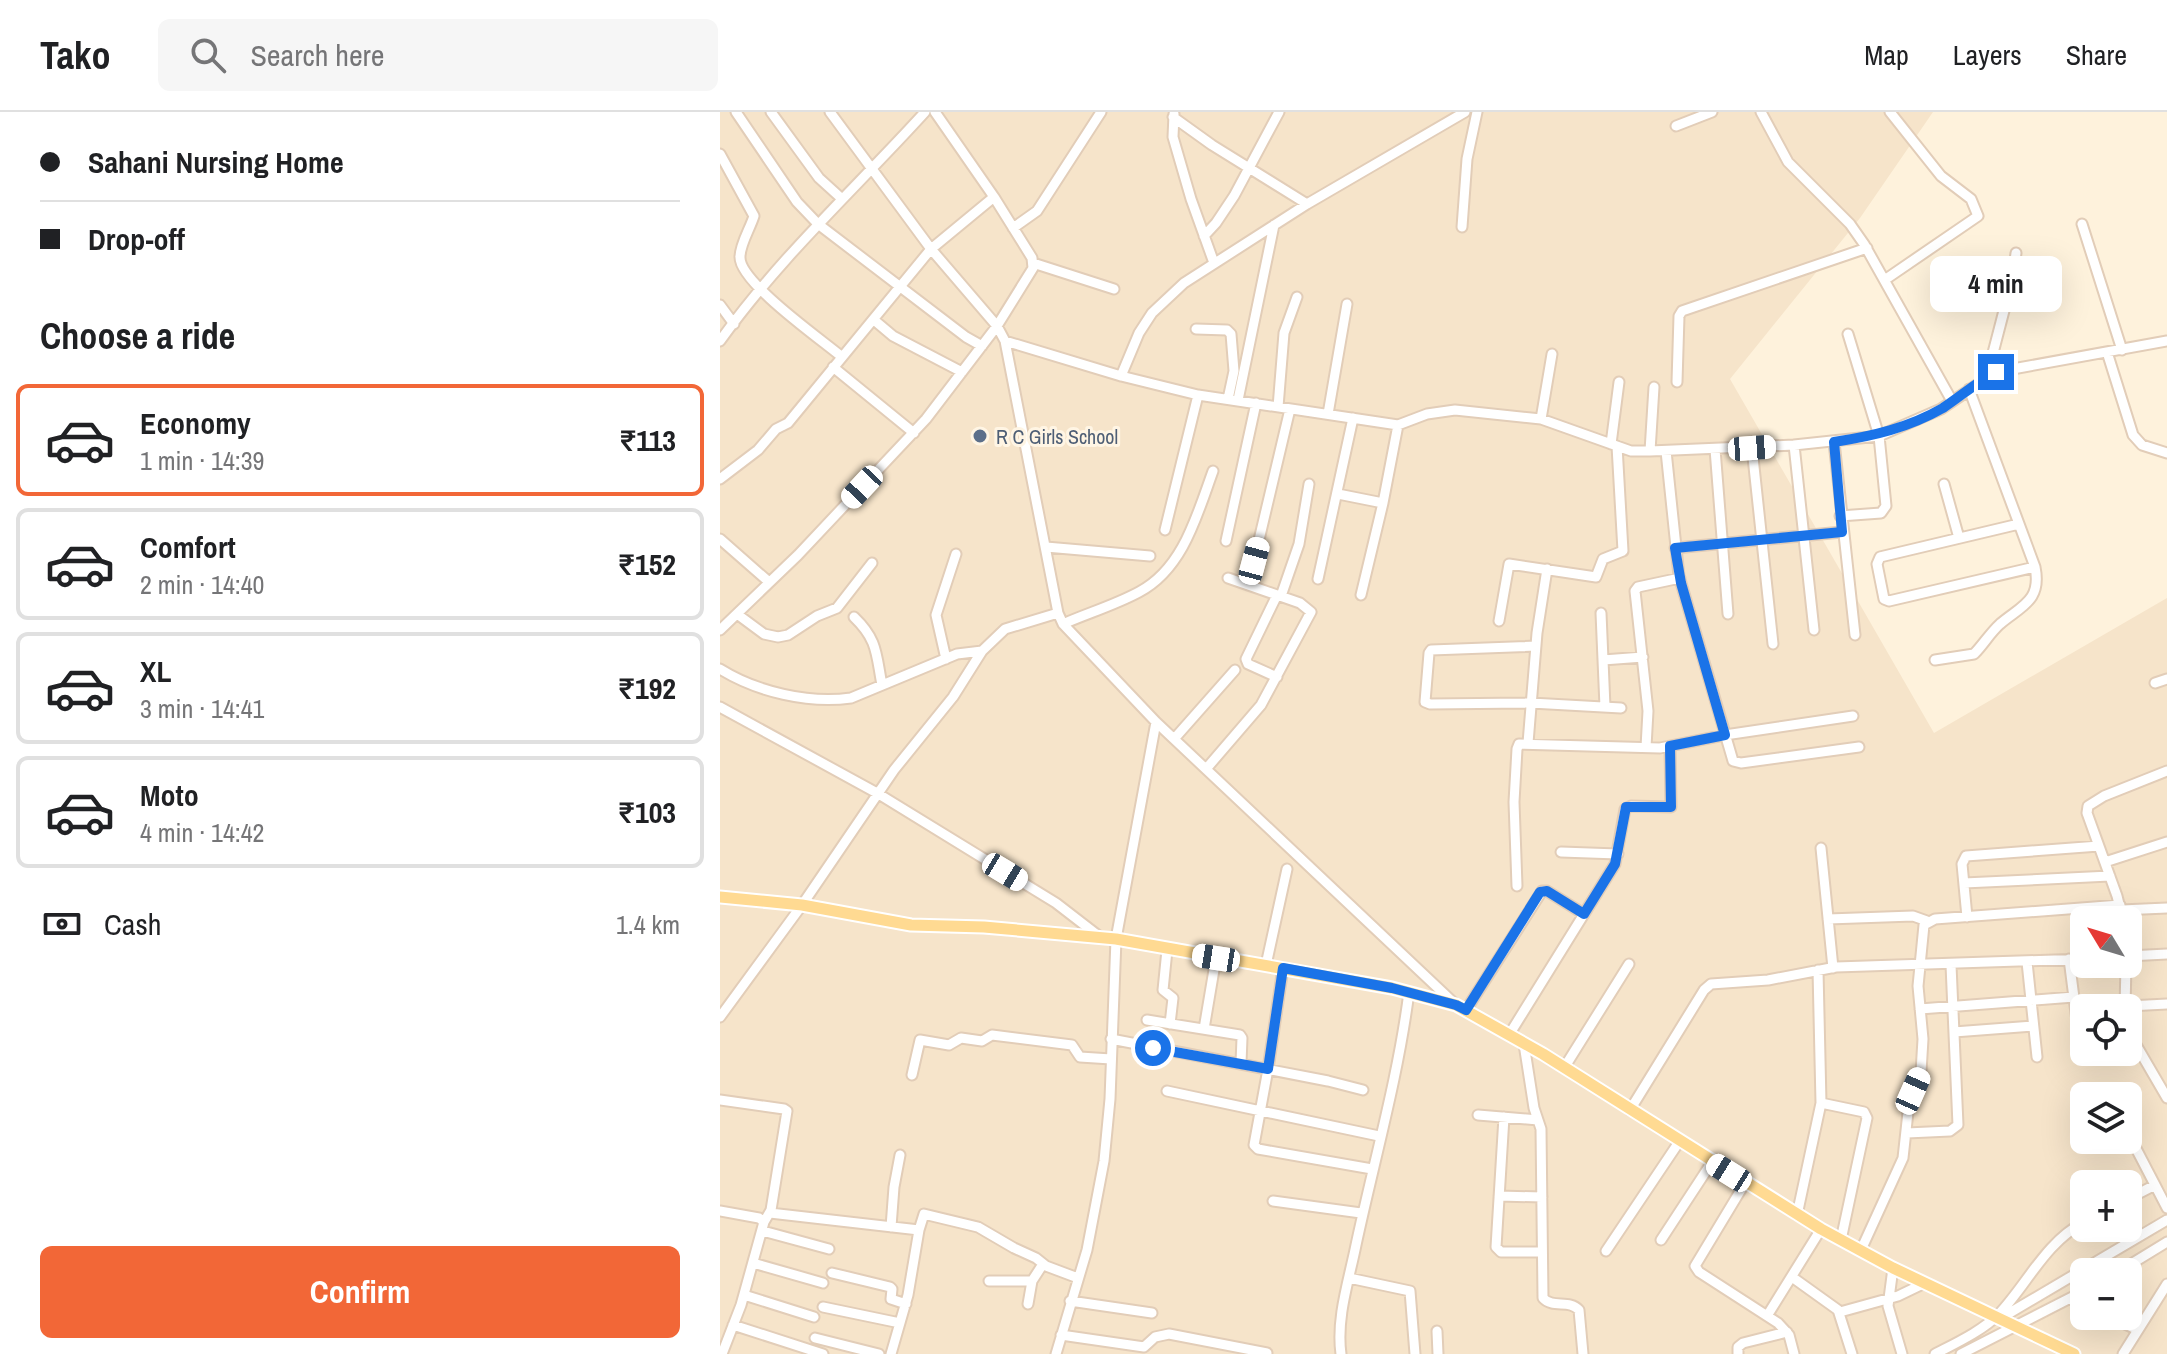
<!DOCTYPE html>
<meta charset="utf-8">
<style>
:root{--surface:#fff;--page:#f6f6f6;--text:#202124;--muted:#757577;--line:#e0e0e0;--accent:#f26737}
body{margin:0;font-family:"Archivo Narrow",sans-serif;background:var(--page);color:var(--text);height:100vh;display:flex;flex-direction:column;font-size:30px;white-space:nowrap}
*{box-sizing:border-box;margin:0}
p{font-size:26px;color:var(--muted)}
.icon{flex:none;width:44px;height:44px;fill:none;stroke:currentColor;stroke-width:2;stroke-linecap:round;stroke-linejoin:round}
.map{position:relative;flex:1;overflow:hidden}
.drawer{display:flex;flex-direction:column;background:var(--surface);width:720px}
.drawer>*{flex:none}
.banner{display:grid;align-content:center;height:176px;padding:0 40px;background:var(--surface)}
.needle{width:52px;rotate:308deg}
.tools{position:absolute;left:1350px;top:794px;display:grid;gap:16px}
.tools a{display:grid;place-items:center;width:72px;height:72px;border-radius:12px;background:var(--surface);box-shadow:0 8px 32px #0002;font-size:40px}
.end{position:absolute;width:36px;height:36px;margin:-18px;border:10px solid #1a73e8;background:#fff;box-shadow:0 0 0 4px #fff}
.from{border-radius:50%}
.bubble{position:absolute;height:56px;border-radius:12px;background:var(--surface);box-shadow:0 8px 32px #0002;font-size:26px;font-weight:700;line-height:56px;text-align:center}
.car{position:absolute;width:24px;height:48px;margin:-24px -12px;border-radius:10px;box-shadow:0 0 6px 2px #0007;background:linear-gradient(#fff 24%,#345 0 40%,#fff 0 76%,#345 0 86%,#fff 0)}
.banner b{display:flex;align-items:center;gap:28px;height:76px;font-size:30px}
.banner b+b{border-top:2px solid var(--line)}
.banner i{width:20px;height:20px;background:var(--text)}
ul{padding:0;list-style:none}
li{display:flex;align-items:center;gap:24px;height:112px;margin:0 16px 12px;padding:0 24px;border:4px solid var(--line);border-radius:12px}
li div{flex:1}
li b{display:block;font-size:30px}
li em{font-style:normal;font-weight:700}
li.selected{border-color:var(--accent)}
li>.icon{width:72px;height:72px;stroke-width:1.5}
h2{padding:0 40px;font-size:36px;line-height:96px}
.pay{display:flex;align-items:center;gap:20px;height:88px;padding:0 40px;font-size:30px}
.pay p{margin-inline-start:auto}
.primary-button{display:flex;gap:16px;margin-top:auto;padding:16px 40px}
.primary-button a{flex:1;height:92px;border-radius:12px;background:var(--accent);color:#fff;font-size:32px;font-weight:700;line-height:92px;text-align:center}
header{display:flex;align-items:center;gap:48px;box-sizing:border-box;height:112px;padding:0 40px;background:var(--surface);border-bottom:2px solid var(--line)}
header strong{font-size:38px}
nav{display:flex;gap:44px;margin-inline-start:auto;font-size:28px}
.search{width:560px;height:72px;background:var(--page);display:flex;align-items:center;gap:20px;box-sizing:border-box;padding:0 28px;border-radius:12px;color:var(--muted);font-size:30px}
main{display:flex;flex:1;min-height:0}
.map>svg:first-child{display:block}
.residential{fill:#f6e4ca;fill-rule:evenodd}
.lines{fill:none;stroke-linecap:round;stroke-linejoin:round}
.minor-casing{stroke:#e2cdb8;stroke-width:13}
.major-casing{stroke:#fff;stroke-width:15}
.minor{stroke:#fff;stroke-width:9}
.major{stroke:#ffda92;stroke-width:11}
.route{stroke:#1a73e8;stroke-width:10}
.service-dot{fill:#5c6f8a;stroke:#fff5e4;stroke-width:3}
.labels{text-anchor:middle;dominant-baseline:central;stroke-width:6;stroke-linejoin:round;paint-order:stroke}
.service-label{font-size:20px;fill:#4e5e75;stroke:#fff5e4;text-anchor:start}
</style>
<header>
<strong>Tako</strong>
<div class="search"><svg class="icon" aria-label="search" viewBox="0 0 24 24"><circle cx="10" cy="10" r="6"/><path d="M15 15l6 6"/></svg>Search here</div>
<nav><a>Map</a><a>Layers</a><a>Share</a></nav>
</header>
<main>
<section class="drawer">
<div class="banner">
<b><i class="from"></i>Sahani Nursing Home</b>
<b><i></i>Drop-off</b>
</div>
<h2>Choose a ride</h2>
<ul>
<li class="selected"><svg class="icon" aria-label="car" viewBox="0 0 24 24"><path d="M5 17H2v-5l4-1 3-4h7l3 4 3 1v5h-3M9 17h6M6 11h13"/><circle cx="7" cy="17" r="2"/><circle cx="17" cy="17" r="2"/></svg><div><b>Economy</b><p>1 min · 14:39</p></div><em>₹113</em></li>
<li><svg class="icon" aria-label="car" viewBox="0 0 24 24"><path d="M5 17H2v-5l4-1 3-4h7l3 4 3 1v5h-3M9 17h6M6 11h13"/><circle cx="7" cy="17" r="2"/><circle cx="17" cy="17" r="2"/></svg><div><b>Comfort</b><p>2 min · 14:40</p></div><em>₹152</em></li>
<li><svg class="icon" aria-label="car" viewBox="0 0 24 24"><path d="M5 17H2v-5l4-1 3-4h7l3 4 3 1v5h-3M9 17h6M6 11h13"/><circle cx="7" cy="17" r="2"/><circle cx="17" cy="17" r="2"/></svg><div><b>XL</b><p>3 min · 14:41</p></div><em>₹192</em></li>
<li><svg class="icon" aria-label="car" viewBox="0 0 24 24"><path d="M5 17H2v-5l4-1 3-4h7l3 4 3 1v5h-3M9 17h6M6 11h13"/><circle cx="7" cy="17" r="2"/><circle cx="17" cy="17" r="2"/></svg><div><b>Moto</b><p>4 min · 14:42</p></div><em>₹103</em></li>
</ul>
<div class="pay"><svg class="icon" aria-label="cash" viewBox="0 0 24 24"><path d="M3 7h18v10H3z"/><circle cx="12" cy="12" r="2"/></svg>Cash<p>1.4 km</p></div>
<div class="primary-button"><a>Confirm</a></div>
</section>
<div class="map">
<svg width="1447" height="1242" viewBox="0 0 1447 1242">
<rect width="100%" height="100%" fill="#fef2dc"/>
<path class="residential" d="M0,0H1213L1140,106L1010,267L1214,621L1447,486V1242H0ZM1364,808H1408V852H1364ZM1364,896H1408V940H1364ZM1364,984H1408V1028H1364ZM1364,1072H1408V1116H1364ZM1364,1160H1408V1204H1364Z"/>
<g class="lines">
<g class="minor-casing">
<path id="minor" d="M16,0L77,90L98,112L246,225L262,234
M51,0L99,66L121,86
M110,0L211,137L277,214L285,229L338,501L343,512L436,610L736,893
M1041,0L1068,50L1130,112L1144,132L1232,289
M454,2L453,25L471,87L494,151
M453,5L492,33L587,92
M956,14L992,0
M0,42L34,104C30,117 20,132 20,145C19,170 102,228 122,245
M1362,112L1402,238
M742,115L747,47L757,0
M293,116L317,99L381,0
M484,124L496,111L514,84L559,0
M313,151L394,177
M1166,167L1258,104L1251,87L1221,64L1170,0
M0,193L14,212
M154,208L173,224L242,260
M476,217L507,218L511,222L514,259L508,287
M0,229C60,145 136,76 205,0
M285,229L401,264L478,283L678,313L707,302L735,298L821,307L911,339H930L1074,333L1159,324L1221,297L1276,260L1447,229
M1387,240L1413,323L1422,333L1447,341
M113,255L194,321
M401,264L419,221L432,201L464,171L587,92L745,0
M1267,264L1293,164L1296,141
M957,270L959,204L962,199L1147,136
M518,288L554,113
M558,295L564,221L577,185
M608,302L627,192
M821,307L832,242
M1114,330L1135,523
M891,332L899,270
M1074,333L1094,518
M1032,336L1053,532
M995,337L1008,502
M930,339L934,275
M946,339L959,464L1013,649L1021,651L1139,635
M0,367L38,338L56,317L68,311L211,137L274,85
M1224,372L1239,426
M618,382L663,391
M1120,404L1161,401L1166,394L1159,324L1128,222
M1299,412L1160,445L1157,452L1164,487L1169,489L1315,455
M445,418L478,283
M0,427L49,470
M506,429L536,291
M326,435L430,444
M955,436L1122,420
M534,449L570,297
M598,467L633,306
M641,483L663,391L678,313
M561,484L579,432L589,372
M881,501L885,595
M17,502L44,522L58,525L68,523L97,504L117,496L152,451
M134,505C158,528 156,542 162,573
M779,509L789,452L876,465L883,447L903,439L897,334
M343,512C368,501 395,493 419,480C463,457 477,403 493,359
M0,518L78,443L206,307L277,214L313,156L312,146L274,85L215,0
M816,534L711,538L709,541L705,590L710,592L811,591L901,596
M226,547L216,503L236,442
M883,548L923,545
M1215,548L1254,542C1263,533 1270,521 1280,512C1301,494 1322,489 1315,455L1249,277
M0,557C37,580 89,592 131,586L237,542L262,539
M557,565L528,552L526,547L557,483
M1435,571L1447,567
M0,595L157,681L336,791L380,825
M454,627L515,558
M808,631L817,521L827,457
M926,635L928,599L915,479L918,475L960,466
M486,657L541,593L591,500L580,491L508,466
M1101,736L1113,856
M841,740L898,742
M1385,750L1447,730
M1244,771L1390,764
M797,774L794,690L797,637L799,632L940,636L1005,623L1133,604
M1401,798L1447,796
M1247,805L1242,752L1246,744L1379,734
M1108,807L1193,804L1207,809
M1403,808L1397,784L1367,701L1368,694L1384,684L1447,659
M447,838L443,878L453,886L450,912
M1408,844L1447,842
M1349,847L1361,940
M1307,850L1317,945
M546,853L567,757
M563,856L548,957L534,1033L538,1037L652,1057
M1370,896L1447,892
M1405,896L1406,852
M1200,897L1354,885
M746,898L822,779H827L864,802
M0,905L82,793L174,658L233,585L262,539L285,517L338,501
M427,908L520,923L522,926L521,951
M1408,911L1415,931L1447,986
M484,917L496,846
M1234,920L1313,914
M789,923L895,752L905,697L911,694L951,695L950,634
M391,927L608,969L643,978
M804,932L814,996L821,1017L823,1186C833,1197 849,1187 859,1198L863,1242
M844,956L909,852
M192,963L200,928L229,933L241,926L262,929L272,923L352,933L360,945L391,947
M447,979L659,1024
M0,988L64,997L67,999L51,1098L44,1110
M1101,991L1144,1000L1147,1006L1121,1128
M910,998L984,878L991,872L1048,868L1116,855L1364,847
M758,1003L818,1008
M784,1005L776,1135L781,1140H822
M1187,1021L1230,1019L1238,1013L1231,853
M1408,1021L1447,1096
M1025,1071L975,1154L979,1160L1058,1211L1069,1223L1074,1242
M779,1084L822,1085
M1408,1087L1435,1073
M553,1089L641,1101
M0,1099L39,1106L44,1110L21,1193L2,1242
M50,1101L199,1118
M1077,1103L1101,991L1098,858
M171,1115L174,1075L180,1043
M43,1119L109,1137
M941,1128L992,1050
M1141,1138L1183,1046L1189,991L1201,960L1203,927L1198,874L1204,813L1215,807L1400,793
M886,1139L959,1030
M33,1151L103,1171
M1173,1156L1168,1194L1182,1242
M1398,1160L1447,1130
M112,1161L170,1175L172,1177L171,1187L186,1192
M1072,1165L1118,1198L1132,1242
M629,1166L690,1179L695,1242
M269,1169H312
M24,1183L94,1205
M1350,1187L1364,1193
M350,1189L432,1201
M308,1192L312,1169L323,1152
M103,1195L180,1211
M1120,1200L1178,1184L1205,1171
M1047,1204L1101,1117
M1388,1204L1418,1218
M1281,1206L1447,1108
M13,1213L103,1242
M717,1219L718,1242
M341,1223L424,1235L435,1225L449,1222L547,1241
M95,1226L159,1242
M171,1242L188,1183L199,1118L204,1102L258,1115L294,1136L316,1146L326,1154L358,1166
M336,1242L367,1138L384,1049L390,987L396,827L436,610
M621,1242C616,1206 629,1168 636,1133C654,1049 678,966 689,880
M1018,1242V1235L1023,1231L1067,1220
M1215,1242C1236,1231 1262,1219 1279,1202C1308,1171 1325,1131 1364,1110
M1241,1242L1364,1179
M1403,1242L1447,1172"/>
</g>
<g class="major-casing">
<path id="major" d="M0,785L82,793L191,813L264,815L396,827L672,876L736,893L823,942L1101,1117L1173,1156L1354,1242"/>
</g>
<use href="#minor" class="minor"/>
<use href="#major" class="major"/>
</g>
<g class="lines">
<path class="route" d="M433,936L548,957L563,856L672,876L736,893L746,898L820,780L827,779L864,802L895,752L906,695H951L950,634L1005,623L961,471L955,436L1122,420L1114,330C1153,324 1188,316 1223,296C1241,284 1257,270 1276,260"/>
</g>
<circle class="service-dot" cx="260" cy="324" r="8"/>
<g class="labels">
<g class="service-label">
<text x="276" y="324">R C Girls School</text>
</g>
</g>
</svg>
<div class="tools">
<a><svg class="needle" viewBox="-14 -14 28 28"><path d="M0-13l5 13h-10z" fill="#e53935"/><path d="M0 13l5-13h-10z" fill="#757577"/></svg></a>
<a><svg class="icon" aria-label="locate" viewBox="0 0 24 24"><circle cx="12" cy="12" r="6"/><path d="M12 2v4M12 18v4M2 12h4M18 12h4"/></svg></a>
<a><svg class="icon" aria-label="layers" viewBox="0 0 24 24"><path d="M12 4l9 5-9 5-9-5zM3 14l9 5 9-5"/></svg></a>
<a>+</a>
<a>−</a>
</div>
<i class="end from" style="left:433px;top:936px"></i>
<i class="end" style="left:1276px;top:260px"></i>
<div class="bubble" style="left:1210px;top:144px;width:132px">4 min</div>
<i class="car" style="left:1032px;top:336px;rotate:86deg"></i>
<i class="car" style="left:142px;top:375px;rotate:223deg"></i>
<i class="car" style="left:534px;top:449px;rotate:15deg"></i>
<i class="car" style="left:285px;top:760px;rotate:121deg"></i>
<i class="car" style="left:496px;top:846px;rotate:279deg"></i>
<i class="car" style="left:1193px;top:979px;rotate:24deg"></i>
<i class="car" style="left:1009px;top:1061px;rotate:302deg"></i>
</div>
</main>
